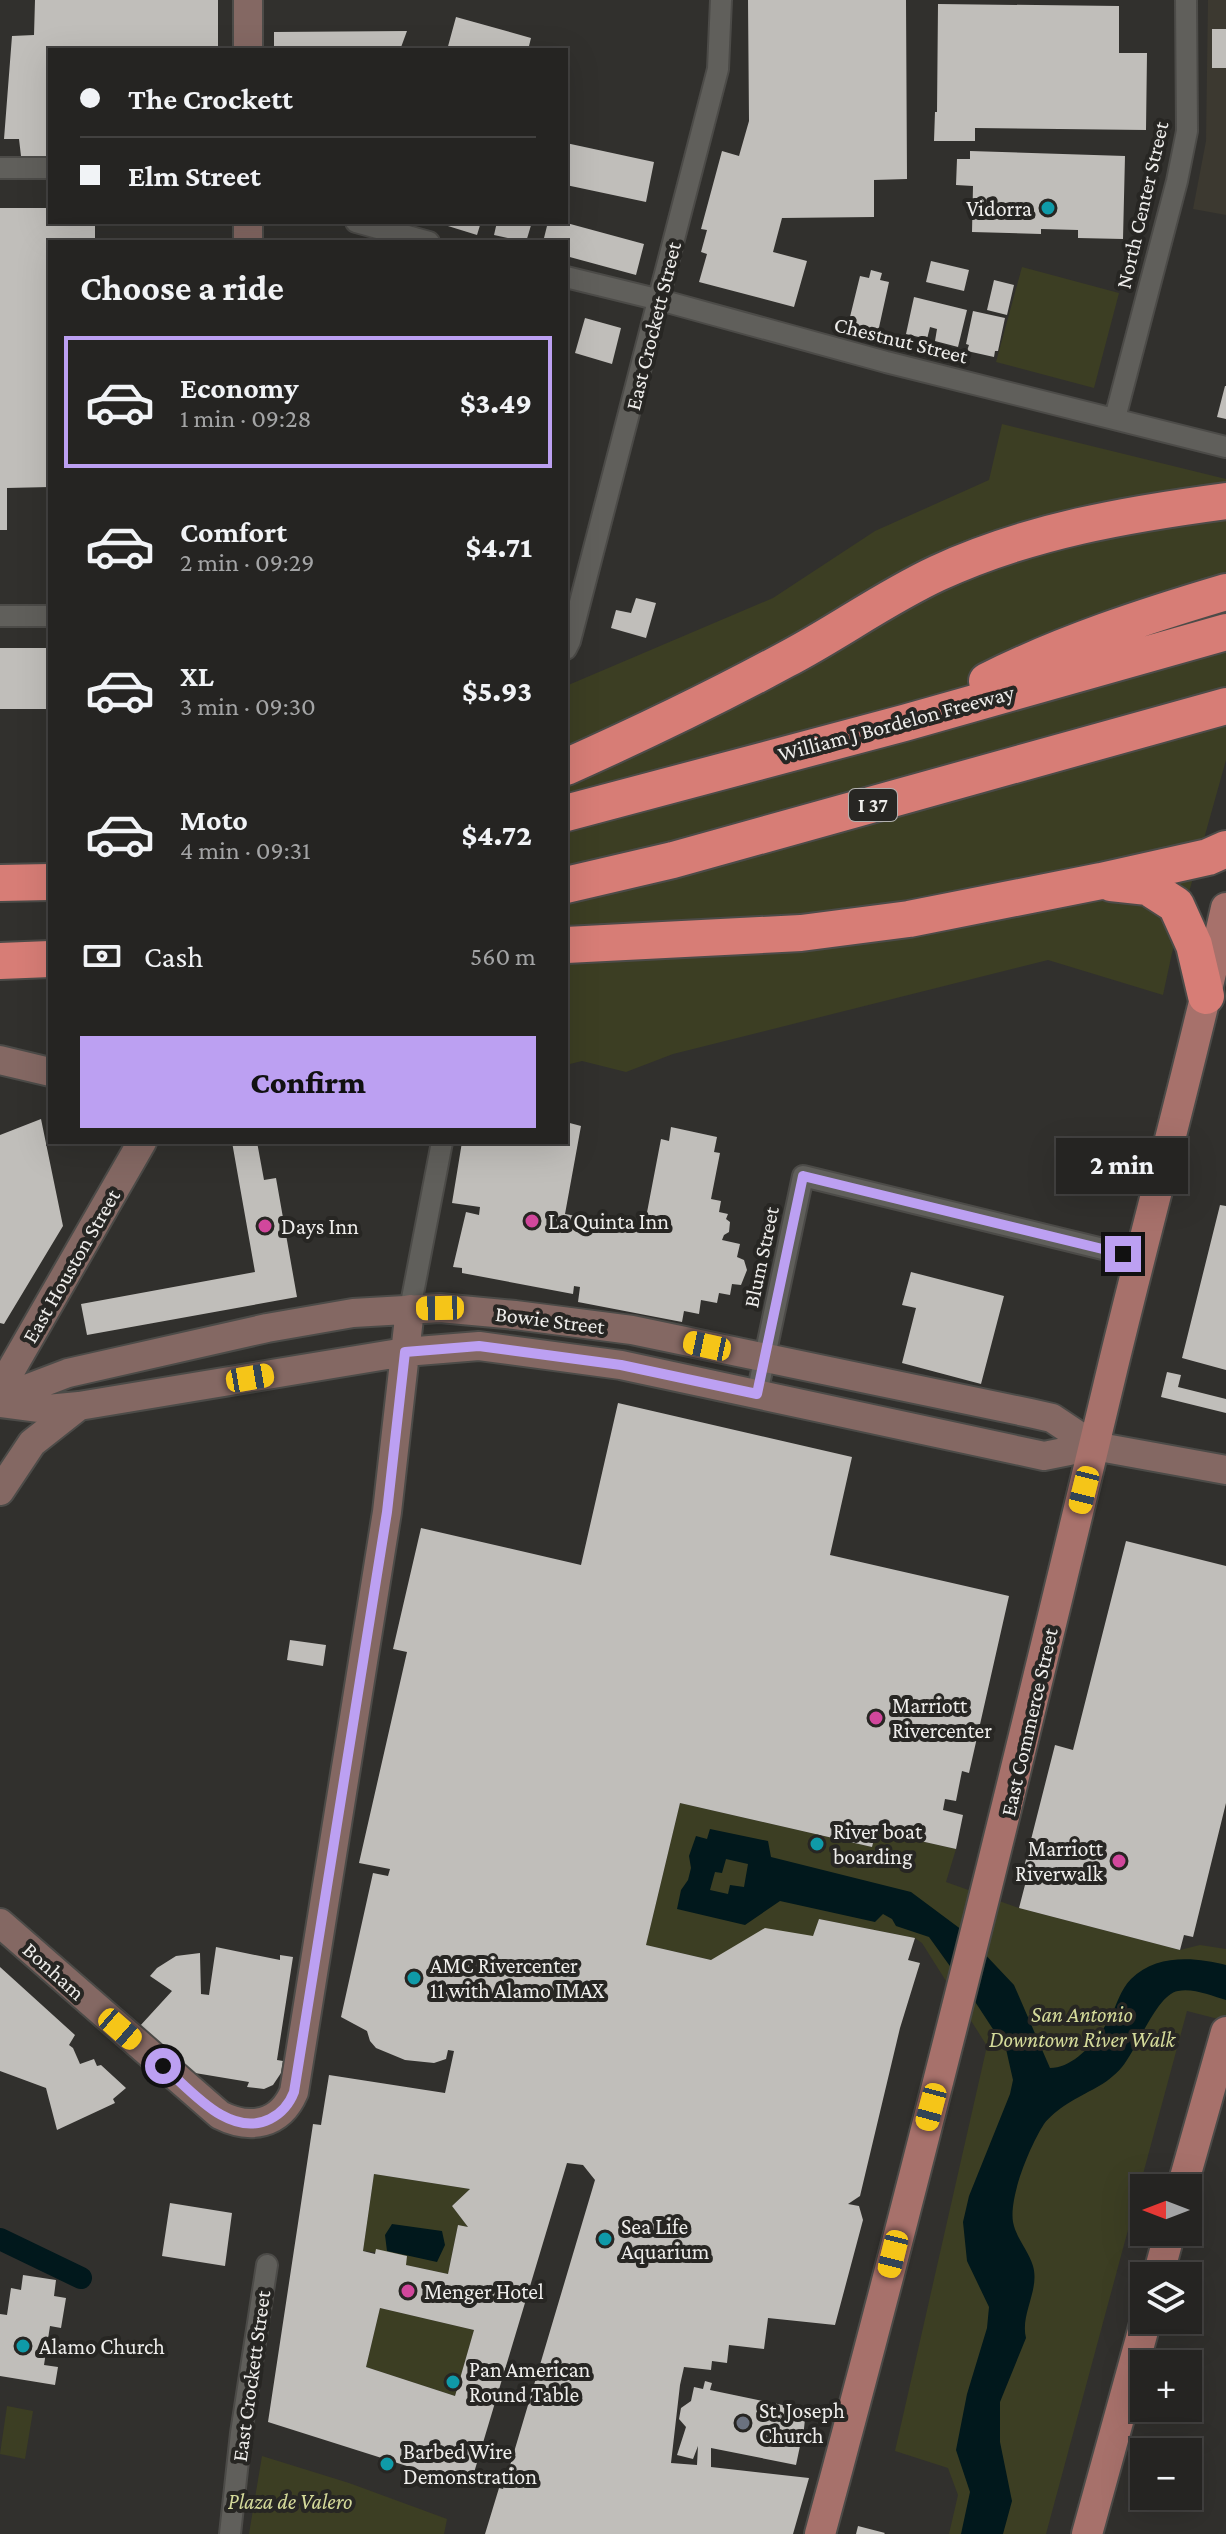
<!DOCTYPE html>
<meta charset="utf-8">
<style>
:root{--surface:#252422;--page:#31302f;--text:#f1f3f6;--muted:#a3a4a5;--line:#424140;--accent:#bca0f2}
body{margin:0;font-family:"Crimson Pro",serif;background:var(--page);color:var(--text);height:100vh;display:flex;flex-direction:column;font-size:30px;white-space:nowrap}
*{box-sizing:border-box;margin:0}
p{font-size:26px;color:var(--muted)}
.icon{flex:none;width:44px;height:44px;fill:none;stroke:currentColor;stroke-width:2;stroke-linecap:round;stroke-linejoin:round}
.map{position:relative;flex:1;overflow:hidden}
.drawer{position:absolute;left:48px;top:240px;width:520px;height:904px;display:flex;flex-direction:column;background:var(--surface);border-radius:0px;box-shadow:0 8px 32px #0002,0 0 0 2px var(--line)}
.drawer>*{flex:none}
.hud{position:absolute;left:48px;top:48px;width:520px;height:176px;border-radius:0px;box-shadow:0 8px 32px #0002,0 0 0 2px var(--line);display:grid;align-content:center;height:176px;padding:0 32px;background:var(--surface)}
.needle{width:52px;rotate:270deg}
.controls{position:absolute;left:1130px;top:2174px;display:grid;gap:16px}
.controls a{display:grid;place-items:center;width:72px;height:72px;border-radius:0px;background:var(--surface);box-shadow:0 8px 32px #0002,0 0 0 2px var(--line);font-size:40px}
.end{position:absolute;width:36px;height:36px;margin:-18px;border:10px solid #bca0f2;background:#111;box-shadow:0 0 0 4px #111}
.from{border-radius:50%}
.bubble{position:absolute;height:56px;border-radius:0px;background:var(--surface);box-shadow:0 8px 32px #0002,0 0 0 2px var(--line);font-size:26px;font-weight:800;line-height:56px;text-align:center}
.car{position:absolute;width:24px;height:48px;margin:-24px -12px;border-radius:10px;box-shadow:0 0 6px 2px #0007;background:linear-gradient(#f5c518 24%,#345 0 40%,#f5c518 0 76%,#345 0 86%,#f5c518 0)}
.hud b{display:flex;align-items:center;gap:28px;height:76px;font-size:30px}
.hud b+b{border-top:2px solid var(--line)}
.hud i{width:20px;height:20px;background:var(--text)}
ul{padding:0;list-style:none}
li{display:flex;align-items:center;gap:24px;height:132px;margin:0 16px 12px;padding:0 16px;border:4px solid transparent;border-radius:0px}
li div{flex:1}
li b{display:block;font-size:30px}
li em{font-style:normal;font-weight:800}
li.current{border-color:var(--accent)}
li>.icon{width:72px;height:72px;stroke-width:1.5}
h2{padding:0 32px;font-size:36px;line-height:96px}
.pay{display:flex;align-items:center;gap:20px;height:88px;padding:0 32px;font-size:30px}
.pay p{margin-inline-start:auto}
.cta{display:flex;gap:16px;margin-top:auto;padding:16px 32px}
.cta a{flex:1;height:92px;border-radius:0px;background:var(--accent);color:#111;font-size:32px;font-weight:800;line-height:92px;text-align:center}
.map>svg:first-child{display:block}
.built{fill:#3c3930}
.green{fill:#3c3e23}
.water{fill:#01181c;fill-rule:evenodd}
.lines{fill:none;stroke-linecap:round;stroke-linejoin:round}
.canal{stroke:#01181c;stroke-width:22}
.building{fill:#c0beba;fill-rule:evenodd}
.street-casing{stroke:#4c4b48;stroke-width:24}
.secondary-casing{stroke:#4c4b48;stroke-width:32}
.primary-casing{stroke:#4c4b48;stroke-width:34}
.highway-casing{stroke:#4c4b48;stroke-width:40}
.street{stroke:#605f5b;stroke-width:20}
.secondary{stroke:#846863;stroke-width:28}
.primary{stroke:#a7716b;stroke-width:30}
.highway{stroke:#d77d76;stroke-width:36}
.route{stroke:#bca0f2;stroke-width:10}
.culture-dot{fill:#0f9aa8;stroke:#272623;stroke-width:3}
.hotel-dot{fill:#d1479c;stroke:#272623;stroke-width:3}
.worship-dot{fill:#6b7280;stroke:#272623;stroke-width:3}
.labels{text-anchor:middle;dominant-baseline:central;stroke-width:8;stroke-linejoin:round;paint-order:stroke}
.shield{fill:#272623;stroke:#b2b1af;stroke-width:2}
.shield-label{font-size:20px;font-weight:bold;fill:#eeedeb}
.street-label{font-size:22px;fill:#eeedeb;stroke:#272623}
.poi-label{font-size:22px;fill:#eeedeb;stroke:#272623;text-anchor:start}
.park-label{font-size:22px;font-style:italic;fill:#d4da9a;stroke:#272623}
</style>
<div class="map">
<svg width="1226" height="2534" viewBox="0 0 1226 2534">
<rect width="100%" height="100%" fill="#31302d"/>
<path class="built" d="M1208,0H1226V215L1193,209L1206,141Z"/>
<path class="green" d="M1022,267L1119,293L1094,388L996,362Z
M1002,424L1226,479V760L1172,953L1163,995L1048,960L673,1054L626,1072L582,1061L566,1065V686L773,598L875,531L989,480Z
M680,1803L872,1847L876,1831L956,1849L946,1882L1019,1908L1180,1950L1200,1945L1226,1949V2021L1187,2011L1046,2534H949L958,2495L948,2468L895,2451L987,2046L922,1943L915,1938L819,1919L813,1936L711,1960L646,1945Z
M374,2174L470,2189L452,2206L468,2227L458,2225L448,2274L406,2265V2256L363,2251Z
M380,2308L474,2330L455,2396L366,2367Z
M7,2406L33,2411L25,2459L0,2454Z
M262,2456L349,2483L447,2519L444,2534H249Z"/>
<path class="water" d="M710,1829L768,1841L771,1857L911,1892L962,1930L1014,1985L1050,2068C1075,2068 1098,2039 1110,2018C1117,2005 1120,1990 1131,1979C1156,1954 1195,1957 1226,1965V2000C1211,1996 1194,1988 1178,1991C1157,1994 1137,2049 1122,2067C1106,2086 1087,2091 1067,2104C1059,2109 1049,2117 1044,2124C1030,2146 1009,2196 1013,2222C1016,2238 1029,2251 1033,2266C1040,2290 1020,2314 1026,2338L1000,2402V2442L1012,2501L1003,2534H961L970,2492L956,2450L967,2394L987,2328L989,2307L967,2261L963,2222L969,2196L1010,2094L1013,2080L1006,2049L970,1994L929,1937L896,1926L892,1919L883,1914L875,1922L780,1901L745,1925L677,1909L681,1890L688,1880L691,1868L689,1856L696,1836L707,1839ZM726,1859L748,1864L744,1887L730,1885L728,1894L710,1890L715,1872L722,1873Z
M392,2224L442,2231L445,2245L437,2262L387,2251L385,2235Z"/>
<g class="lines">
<path class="canal" d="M0,2239L81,2278"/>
</g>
<path class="building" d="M35,0H218V50H50V156H21L19,139H4L12,36L34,35Z
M748,0H906L907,179L874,180V217L782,218L773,252L807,261L794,307L699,282L707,254L701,252L707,230L701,229L722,151L739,156L749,121Z
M938,4L1119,6V53H1147L1146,130L975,128V141H934L935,112H937Z
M456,17L531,38L528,50H447Z
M1212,29H1226V68H1212Z
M407,31L400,50H274V32Z
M566,143L654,162L646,202L566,185Z
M970,151L1125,156L1123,239L1078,238V230L1041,229V234L972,232L973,186L956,185L957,159H970Z
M0,208H50V222H95V242H50V487L7,488V530H0Z
M435,222H481L477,235Z
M497,222H532L526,242L494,235Z
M548,222H563L644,244L636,275L566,256V242H543Z
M931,261L969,270L964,291L926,282Z
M871,270L882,273L880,280L889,282L878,332L848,325L860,276L869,278Z
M994,280L1014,285L1007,315L987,310Z
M914,297L967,310L958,347L935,341L937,329L930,327L927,339L906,334Z
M973,311L1005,318L998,351H995L994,357L967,351L969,345L966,344Z
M585,318L621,328L612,364L575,353Z
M1225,386H1226V419L1217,417Z
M636,598L656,603L646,638L611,628L616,610L631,613Z
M0,648H50V709H0Z
M41,1119L63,1226L4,1324L0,1323V1135Z
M566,1122L581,1126L565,1214L644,1228L661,1139L669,1141L671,1127L717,1137L714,1152L720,1153L711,1199L721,1201L719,1212L728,1214L726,1219L730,1222L729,1232L724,1235L722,1240L740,1244L737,1257L744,1260L747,1270L741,1285L732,1284L730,1295L719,1293L717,1303L701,1300L699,1314L684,1311L682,1322L578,1302L580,1287L574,1286L573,1294L462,1273V1268L453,1267L466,1212L479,1215L480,1207L452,1203L462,1142H566Z
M232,1142H257L264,1180L276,1178L297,1297L87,1335L81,1304L255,1272Z
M1220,1205L1226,1206V1370L1182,1358Z
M911,1272L1004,1296L981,1384L902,1363L916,1308L902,1305Z
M1167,1372L1181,1375L1178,1387L1226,1399V1413L1161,1397Z
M618,1403L852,1457L830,1555L1009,1596L969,1773L962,1771L956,1801L945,1799L943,1810L963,1815L956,1849L876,1831L872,1847L680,1803L646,1945L711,1960L765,1928L813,1936L819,1919L915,1938L908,1960L920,1963L900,2028L860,2196L848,2204L859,2206L863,2220L835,2325L768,2318L764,2349L729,2345L727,2363L712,2361L711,2370L684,2367L680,2385L671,2463L697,2465L698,2446L693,2459L677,2455L686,2427L679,2419L681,2408L691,2401L694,2387L703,2389L705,2381L712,2383L710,2390L806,2410L802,2447L800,2446L796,2465L711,2448V2467L809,2478L793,2534H485L499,2488L503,2489L595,2180L583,2165L567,2163L470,2486L268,2422L313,2124L321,2125L329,2075L445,2093L454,2051L448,2050L446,2059L434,2063L405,2060L376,2048L370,2041L367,2031L341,2017L373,1873L388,1876L390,1869L359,1863L407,1652L393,1649L421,1528L581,1565ZM374,2174L470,2189L452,2206L468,2227L458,2225L448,2274L406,2265L407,2256L376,2249L375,2254L363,2251ZM380,2308L474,2330L455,2396L366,2367Z
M1126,1541L1226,1566V1803L1193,1937L1184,1935L1180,1950L1019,1908L1026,1881L1021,1879L1055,1745L1073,1750Z
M290,1640L326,1645L323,1666L287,1660Z
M216,1947L280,1960V1955L293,1957L277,2060L283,2061L281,2073L273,2085L264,2089L247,2087L249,2082L189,2072L139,2027L172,1991L150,1976L157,1968L176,1956L200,1953L201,1994L209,1995Z
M0,1967L75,2035L69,2045L73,2048L80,2064L94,2059L97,2066L101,2065L126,2088L113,2099L115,2103L57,2130L46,2088L0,2071Z
M170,2203L232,2213L225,2266L162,2256Z
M23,2275L56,2280L54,2296L66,2298L61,2328L50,2326L44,2365L58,2367L55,2385L0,2376V2314L7,2315L11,2288L21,2290Z
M858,2526L885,2533L884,2534H856Z"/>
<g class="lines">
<g class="street-casing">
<path id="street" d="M0,168H50
M356,222L429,242
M566,277L660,300L886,362L1226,447
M1115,418L1177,181L1187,131L1186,0
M0,616H50
M566,649L570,641L718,69L721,0
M410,1309L442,1142
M757,1394L803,1176L1140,1258
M230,2534L241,2433L267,2265"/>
</g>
<g class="secondary-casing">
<path id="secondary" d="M248,0V50
M248,222V242
M0,1060L50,1072
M0,1389L142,1142
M0,1399L68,1373L267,1328L353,1313L440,1308L515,1315L632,1330L1030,1413L1052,1418L1094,1446
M0,1403L47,1409L79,1406L405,1352L479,1346L621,1365L1044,1456L1094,1446L1226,1470
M0,1491L32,1443L79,1406
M0,1923L220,2115C250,2130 280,2125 294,2092L387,1512L410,1309"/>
</g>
<g class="primary-casing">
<path id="primary" d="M1182,2188L1226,2032
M1158,2276L1170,2232
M820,2534C925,2146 1020,1756 1113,1366C1150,1213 1192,1061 1226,908
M1087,2534L1146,2320"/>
</g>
<g class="highway-casing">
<path id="highway" d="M987,681C1063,643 1145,616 1226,592
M566,767C640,734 713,699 785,660C837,633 884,598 938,573C1029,531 1128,514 1226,501
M566,813L904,723L1226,632
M0,883L50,882
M1111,883L1148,887L1176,905L1194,945L1206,996
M566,885L673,860L1226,706
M566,945L801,933L909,919L1101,881L1208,857L1226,849
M0,961L50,959"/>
</g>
<use href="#street" class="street"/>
<use href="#secondary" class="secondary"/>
<use href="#primary" class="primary"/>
<use href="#highway" class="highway"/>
</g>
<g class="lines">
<path class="route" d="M163,2066C190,2089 229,2139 270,2119C282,2113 289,2105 294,2092L387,1512L405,1352L479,1346L621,1365L757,1394L803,1176L1123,1254"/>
</g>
<g class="culture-dot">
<circle cx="1048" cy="208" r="8"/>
<circle cx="817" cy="1844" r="8"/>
<circle cx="414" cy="1978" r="8"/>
<circle cx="605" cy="2239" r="8"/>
<circle cx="23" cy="2346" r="8"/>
<circle cx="453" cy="2382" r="8"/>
<circle cx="387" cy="2464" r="8"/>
</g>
<g class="hotel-dot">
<circle cx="532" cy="1221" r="8"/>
<circle cx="265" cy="1226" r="8"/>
<circle cx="876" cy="1718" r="8"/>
<circle cx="1119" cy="1861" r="8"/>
<circle cx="408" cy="2291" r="8"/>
</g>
<circle class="worship-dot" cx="743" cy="2423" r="8"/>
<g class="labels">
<rect class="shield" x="849" y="789" width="48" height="32" rx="6"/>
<g class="shield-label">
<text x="873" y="805">I 37</text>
</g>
<g class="street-label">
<text transform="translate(1142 205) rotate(-77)">North Center Street</text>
<text transform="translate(653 326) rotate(-76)">East Crockett Street</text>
<text transform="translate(901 340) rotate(14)">Chestnut Street</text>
<text transform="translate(896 723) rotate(-15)">William J Bordelon Freeway</text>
<text transform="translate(761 1257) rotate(-78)">Blum Street</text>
<text transform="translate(71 1266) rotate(-60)">East Houston Street</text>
<text transform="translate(550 1320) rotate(7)">Bowie Street</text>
<text transform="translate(1029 1722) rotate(-77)">East Commerce Street</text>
<text transform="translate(54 1971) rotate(42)">Bonham</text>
<text transform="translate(251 2376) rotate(-82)">East Crockett Street</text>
</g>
<g class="poi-label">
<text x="1032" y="208" text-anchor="end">Vidorra</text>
<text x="548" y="1221">La Quinta Inn</text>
<text x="281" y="1226">Days Inn</text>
<text x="892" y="1705">Marriott<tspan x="892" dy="25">Rivercenter</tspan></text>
<text x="833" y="1831">River boat<tspan x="833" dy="25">boarding</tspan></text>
<text x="1103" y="1848" text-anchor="end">Marriott<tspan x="1103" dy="25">Riverwalk</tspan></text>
<text x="430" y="1965">AMC Rivercenter<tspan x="430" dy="25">11 with Alamo IMAX</tspan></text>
<text x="621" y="2226">Sea Life<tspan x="621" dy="25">Aquarium</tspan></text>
<text x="424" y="2291">Menger Hotel</text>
<text x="39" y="2346">Alamo Church</text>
<text x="469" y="2369">Pan American<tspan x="469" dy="25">Round Table</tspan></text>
<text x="759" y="2410">St. Joseph<tspan x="759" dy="25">Church</tspan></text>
<text x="403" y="2451">Barbed Wire<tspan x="403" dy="25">Demonstration</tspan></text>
</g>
<g class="park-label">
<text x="1082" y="2014">San Antonio<tspan x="1082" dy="25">Downtown River Walk</tspan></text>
<text x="290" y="2501">Plaza de Valero</text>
</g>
</g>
</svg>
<div class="controls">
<a><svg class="needle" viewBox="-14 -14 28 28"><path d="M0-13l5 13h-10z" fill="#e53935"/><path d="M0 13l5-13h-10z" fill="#a3a4a5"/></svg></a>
<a><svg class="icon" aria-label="layers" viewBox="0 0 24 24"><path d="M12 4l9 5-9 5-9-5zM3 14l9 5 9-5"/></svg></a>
<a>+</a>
<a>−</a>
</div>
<i class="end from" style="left:163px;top:2066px"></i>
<i class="end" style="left:1123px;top:1254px"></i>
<div class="bubble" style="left:1056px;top:1138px;width:132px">2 min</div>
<i class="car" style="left:440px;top:1308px;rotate:269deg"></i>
<i class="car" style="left:707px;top:1346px;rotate:282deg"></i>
<i class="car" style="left:250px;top:1378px;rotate:80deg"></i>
<i class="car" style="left:1084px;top:1490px;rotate:194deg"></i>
<i class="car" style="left:120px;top:2029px;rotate:131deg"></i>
<i class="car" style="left:931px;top:2107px;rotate:195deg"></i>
<i class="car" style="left:893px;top:2254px;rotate:194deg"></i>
<div class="hud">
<b><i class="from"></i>The Crockett</b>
<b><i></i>Elm Street</b>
</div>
<section class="drawer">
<h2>Choose a ride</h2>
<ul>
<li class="current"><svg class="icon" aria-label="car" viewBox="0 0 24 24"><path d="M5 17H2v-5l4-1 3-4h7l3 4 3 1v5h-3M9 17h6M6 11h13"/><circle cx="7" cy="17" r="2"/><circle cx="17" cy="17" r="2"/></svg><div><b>Economy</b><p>1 min · 09:28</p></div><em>$3.49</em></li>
<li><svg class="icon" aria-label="car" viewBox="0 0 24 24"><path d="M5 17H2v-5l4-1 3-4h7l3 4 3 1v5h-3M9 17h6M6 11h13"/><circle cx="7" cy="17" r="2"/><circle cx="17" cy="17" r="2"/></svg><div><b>Comfort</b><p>2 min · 09:29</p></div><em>$4.71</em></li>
<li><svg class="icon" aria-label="car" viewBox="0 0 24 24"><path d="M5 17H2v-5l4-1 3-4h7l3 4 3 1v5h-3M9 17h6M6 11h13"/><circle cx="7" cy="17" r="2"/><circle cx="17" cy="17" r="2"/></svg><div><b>XL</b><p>3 min · 09:30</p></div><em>$5.93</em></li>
<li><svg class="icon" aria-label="car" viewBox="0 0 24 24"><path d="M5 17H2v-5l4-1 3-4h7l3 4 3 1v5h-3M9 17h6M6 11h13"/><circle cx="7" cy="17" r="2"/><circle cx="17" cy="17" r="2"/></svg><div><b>Moto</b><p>4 min · 09:31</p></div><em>$4.72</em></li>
</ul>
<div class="pay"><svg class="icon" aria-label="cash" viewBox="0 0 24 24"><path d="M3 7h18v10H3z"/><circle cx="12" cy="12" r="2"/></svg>Cash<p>560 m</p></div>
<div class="cta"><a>Confirm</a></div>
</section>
</div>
